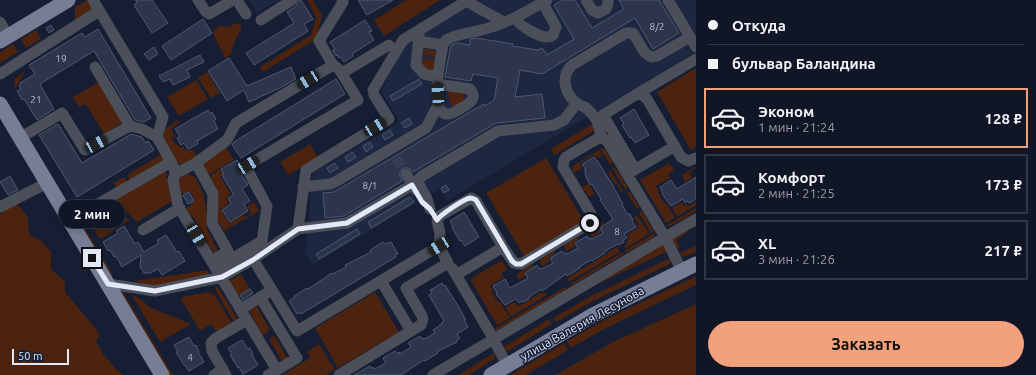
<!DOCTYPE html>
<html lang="ru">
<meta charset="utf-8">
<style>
:root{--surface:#101626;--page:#191f2e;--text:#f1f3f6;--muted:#9c9fa7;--line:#303543;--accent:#f1a17c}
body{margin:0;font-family:Ubuntu,sans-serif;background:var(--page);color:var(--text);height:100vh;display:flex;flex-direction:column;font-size:15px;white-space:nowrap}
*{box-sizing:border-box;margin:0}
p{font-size:13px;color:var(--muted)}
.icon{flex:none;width:22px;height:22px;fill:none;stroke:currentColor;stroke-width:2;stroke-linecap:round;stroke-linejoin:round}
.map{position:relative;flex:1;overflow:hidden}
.drawer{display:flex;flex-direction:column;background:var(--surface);width:340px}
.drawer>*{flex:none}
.hud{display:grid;align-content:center;height:88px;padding:0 12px;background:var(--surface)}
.scale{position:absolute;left:12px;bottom:10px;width:57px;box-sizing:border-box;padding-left:4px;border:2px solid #e2e8f7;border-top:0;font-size:11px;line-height:14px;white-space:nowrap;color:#e2e8f7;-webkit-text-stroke:3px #161e33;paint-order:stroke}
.end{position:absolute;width:18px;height:18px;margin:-9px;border:5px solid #e2e8f7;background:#111;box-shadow:0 0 0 2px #111}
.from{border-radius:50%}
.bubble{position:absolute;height:28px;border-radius:14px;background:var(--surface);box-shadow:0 2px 10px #0003,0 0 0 1px var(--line);font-size:13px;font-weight:600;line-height:28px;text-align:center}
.car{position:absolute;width:12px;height:24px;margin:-12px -6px;border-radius:5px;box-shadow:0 0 3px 1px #0007;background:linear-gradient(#222 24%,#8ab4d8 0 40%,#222 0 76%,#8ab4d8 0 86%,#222 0)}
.hud b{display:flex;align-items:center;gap:14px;height:38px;font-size:15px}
.hud b+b{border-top:1px solid var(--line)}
.hud i{width:10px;height:10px;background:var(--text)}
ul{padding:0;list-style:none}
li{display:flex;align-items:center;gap:12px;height:60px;margin:0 8px 6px;padding:0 4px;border:2px solid var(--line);border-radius:0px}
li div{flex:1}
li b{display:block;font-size:15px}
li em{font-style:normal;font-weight:600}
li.current{border-color:var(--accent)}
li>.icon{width:36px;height:36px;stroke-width:1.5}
.primary-button{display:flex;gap:8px;margin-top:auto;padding:8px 12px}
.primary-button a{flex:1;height:46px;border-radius:24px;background:var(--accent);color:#111;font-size:16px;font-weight:600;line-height:46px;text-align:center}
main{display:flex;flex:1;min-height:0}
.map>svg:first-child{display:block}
.built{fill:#1d2742}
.green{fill:#4b230e}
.building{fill:#2c354c;stroke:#4d5770}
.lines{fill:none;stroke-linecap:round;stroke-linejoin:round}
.minor-tunnel{stroke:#353c50;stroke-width:11;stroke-dasharray:11 5.5;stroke-linecap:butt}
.minor{stroke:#4a4f5a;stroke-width:11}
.major{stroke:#757e95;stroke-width:15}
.route{stroke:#e2e8f7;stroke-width:5}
.labels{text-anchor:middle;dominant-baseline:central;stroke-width:3;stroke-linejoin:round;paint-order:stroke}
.number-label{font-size:10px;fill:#b4bbcc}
.street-label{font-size:12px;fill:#e2e8f7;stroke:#161e33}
</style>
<main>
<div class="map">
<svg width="696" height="375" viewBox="0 0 696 375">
<rect width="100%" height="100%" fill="#161e33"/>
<path class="built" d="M249,0H279L257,13Z
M475,0H696V52L447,201L440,189L312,265L305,253L313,173L399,122L381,91L407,41Z"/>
<path class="green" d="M87,0H89L95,9L75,20V7Z
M307,0H313L322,16L316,39L263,72L260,67L311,35L316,17Z
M406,0H440L384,36L374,20Z
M237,23L241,25C242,32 237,35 235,41C233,46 233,50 231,54L225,58L213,33L214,30L220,26L228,27Z
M36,30L41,39L26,48L21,39Z
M13,44L18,52L0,63V52Z
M426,49L435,50L436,53V57L423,55L424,50Z
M423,58L435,60L434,69L433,71H429L422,65Z
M696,68V147L691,150L657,92Z
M25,71L15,90L14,79Z
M207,72L220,93L211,98L198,78Z
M196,80L208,99L179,116L167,97Z
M100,81L125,122L104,134L86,104L79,107L73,97Z
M449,91H463L465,100L454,107L451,106L448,94Z
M178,120L180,123L171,129L175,136L171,138L176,145L178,144L180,148L183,146L185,150L186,149L188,151L192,149L197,157L184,165C171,161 161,143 164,130Z
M594,123V131L554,155L551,149Z
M224,144L234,160L208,175L202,166V160Z
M310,144L318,158L288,175L280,162Z
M602,148L605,150L612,161L611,166L600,149Z
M599,150L602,156L598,158L594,155L580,163L582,168L574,173L572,169L574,165Z
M162,154L167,162L131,182L127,175Z
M546,158L584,221L524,256L486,193Z
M669,163L674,170L668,174L670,178L656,186L659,191L658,192L664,203H666L675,218L666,223L640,180Z
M614,167L616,169L627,186L626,191L612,168Z
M695,167L696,168L689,173L692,177L685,182L682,175Z
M165,168L172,201L137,222C128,212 119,206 107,201Z
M221,169L223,174L220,176L231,194L226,198L229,204L220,209L229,223L244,215L245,217L251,214L247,206L254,202L259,211L224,231L215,216L208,177Z
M610,170L623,191L621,192L617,184L615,185L608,173Z
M187,174L195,177L203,193L208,222L207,229L218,252L214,254L193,217L185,210L195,201L191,192L179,194L175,179L180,178Z
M124,177L128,184L117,189L113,183Z
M588,184L595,193L589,197L582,187Z
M629,192L631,193L640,208L637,209L627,193Z
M696,201V205L677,217L672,208L682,202L684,206L688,204L689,206Z
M16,203L28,217L29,234L41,241L51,252V269L65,282V292L100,334L96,341L103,354L117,370L124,375H0V214Z
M104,203L120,211L130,220L100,239L85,214Z
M696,208V211C690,215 672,227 666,226Z
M642,211L654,231L651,233L639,213Z
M637,215L649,234L626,248L624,246L627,244L626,242L629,239L627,235L638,228L637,226L639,225L634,217Z
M78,217L113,275L109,276L77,218Z
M602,222L604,225L598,228L601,232L592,237L590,232V230Z
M696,223V227L693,229L692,228L687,231V233L676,240L680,247L676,248L671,238Z
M655,233L654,237L626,253L624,251Z
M577,237L579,240L573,243L576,246L566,251L564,247L565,245Z
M663,244L668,251L587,289Z
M696,246V252L683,257L679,253Z
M617,247L620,252L569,282L567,278L607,254V253Z
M553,251L555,254L548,258L550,261L542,267L540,260Z
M623,252L624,254L571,286L570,284Z
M670,258L671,262L668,265L595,300L556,322L553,318L593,295Z
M502,260L507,270L501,273L504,277L490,286L493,290L491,291L498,302H500L510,318L497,325L470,279Z
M532,264L533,267L524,272L526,276L519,280L517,274Z
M208,270L209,275L151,287L135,281Z
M241,274L250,289L236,297L227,282Z
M696,276V285L606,328L571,348L567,341L602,321Z
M215,286L218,287L238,320L235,324L216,291Z
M565,287L567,289L498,330H493Z
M121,289L173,375H168L120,290Z
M208,292L215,295L232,324L220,331L215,330L211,324L200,331L181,299L182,297Z
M375,292L399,332L338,368L315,328Z
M541,292L542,294L545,292L547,295L511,317L505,307L515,302L518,306L521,304L522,305Z
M131,294L143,301L149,307L191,324L160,342Z
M696,304V375H555L613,342Z
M256,305L269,328L268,332L263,335L251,320L253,318L249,311L247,312V309Z
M549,319L552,324L510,350L505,351L502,348Z
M275,336L287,358L283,361L281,359L270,341V338Z
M564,343L568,350L526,375H510Z
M319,344L335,370L326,375H282L310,358L307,352Z
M494,353L495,355L494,359L469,375H458Z"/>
<path class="building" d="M135,0H152L168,23L152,33L134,5L137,2Z
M299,0H301L313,19L304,24L308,31L254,65L246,53L294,23L287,12L296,6Z
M358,0H393L367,15Z
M562,0H575L592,28L624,9L619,0H659L679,33L653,49L635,18L542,74L520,70L515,97L542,94L545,118L496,123L413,172L409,168H403L399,174L402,181L344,216L325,218L323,193L334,192L456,120L484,104L485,106L494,100L498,78L473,74L471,81L445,77L451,45L457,43L470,45V39L476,38L513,44L512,46L538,50L542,48L547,55L574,39L554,5Z
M203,19L212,33L171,60L162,46Z
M365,20L372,31L369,32L374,40L352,54L353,56L344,62L341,57L339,58L337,55L336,56L333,50L335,49L330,42Z
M51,25L54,30L49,33L46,28Z
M98,29L151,118L144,122L135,120L94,51L40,84L54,109L37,120L24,99L22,100L17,91L21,89L19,86L21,84L20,83L35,74L29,65L82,33L85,37Z
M154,47L158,54L149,60L144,54Z
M200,55L204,62L187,70L190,77L173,85L170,79L163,82L159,76Z
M229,58L247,86L291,67L296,79L280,88L249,102L244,90L227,101L208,71Z
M336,79L345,94L241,158L232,145L234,142Z
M419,79L422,84L393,101L390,96Z
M634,109L649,135L635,143L631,137L630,138L622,125L624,124L620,118Z
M208,110L210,114L212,112L216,119L214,121L218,129L197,141L198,144L188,149L184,143L181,145L177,138L180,137L175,129Z
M409,118L412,124L405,128L401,123Z
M58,124L82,163L131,134L142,137L145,143L148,141L154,150L77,197L39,135Z
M390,130L393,135L385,140L382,135Z
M370,142L373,147L366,152L363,146Z
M352,152L356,157L348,162L345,157Z
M594,157L596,160H597L612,184L623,204L622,205L628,215L630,214L633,220L632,221L636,227L624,234L627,238L623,240L624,242L618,245V244L607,250L604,252L605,253L592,261L591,260L579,267L580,268L567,276L566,274L542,291L541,289L528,298L529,299L523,302L522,301L519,303L516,299L505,305L496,294L497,293L493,286L505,279L510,288L528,278L525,273L537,265L539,269L541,268L542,269L553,263L550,258L562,251L564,254L566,253L567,254L578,248L575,243L587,236L589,239L591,238L592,239L603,233L600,228L613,219L600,200L601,199L592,184L590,185L585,175L586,174L584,171L586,170L582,164Z
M237,160L241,166L242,176L248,185L242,189L250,201L244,204L248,211L230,222L222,210L231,204L228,198L234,195L222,175L224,174L221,169Z
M334,163L338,168L330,173L327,168Z
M10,176L18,190L8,195L0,182Z
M696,177V199L689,203L688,201L685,203L683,199L671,206L662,194L663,193L660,187L671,180L677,189Z
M446,185L449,190L444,193L441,188Z
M189,192L194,201L188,204L183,195Z
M410,197L414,202L371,228L368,222Z
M464,212L479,237L465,246L461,240L460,241L452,228L453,227L450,221Z
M124,226L135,244L138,242L144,252L159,243L157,240L166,235L177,252L179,251L185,261L162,275L158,269L150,273H144L140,267L141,255L122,267L116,256L114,257L110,250L108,251L103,242L118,233L116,231Z
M357,229L360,234L319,259L316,254Z
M383,242L384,244L391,242L398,254L395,255L396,257L301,314L300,312L297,314L289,301L295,297L294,296L307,288L308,289L332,273L333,274L346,267L345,265L371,252L370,250Z
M442,283L444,286L445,285L457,304L466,320H464L468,327L457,334L460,338L456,341L457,342L442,349L437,352L438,353L425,361L424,360L401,375H354L370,366L372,369L373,367L375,369L386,363L383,358L395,351L397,354L399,352L400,354L411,347L408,343L420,336L422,339L424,338L425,339L435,333L433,330L442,324L441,323L444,321L429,295L432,293L430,290Z
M250,289L253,293L243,300L240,295Z
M189,337L194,346L196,345L199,352H198L204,362L189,371L185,365H184L176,352H178L174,345Z
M242,340L248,349L250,348L253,354L252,355L258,365L243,374L239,367L238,368L230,355L232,354L228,348Z"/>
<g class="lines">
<path class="minor-tunnel" d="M396,157L406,174"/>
<path class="minor" d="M198,0L206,12L209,14L233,0
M237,0L246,14
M469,0L471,4L504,22
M586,0L592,10L598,13L606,9L608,4V0
M668,0L696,47
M519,17L518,21C520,26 540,37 546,37C550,37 550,37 553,35L556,27L543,3
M261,20L292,0
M0,22L8,36
M419,35L416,65L424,74L438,77
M418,41L443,45
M342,73L389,45
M0,74L99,11
M437,84L470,89C477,98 471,103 463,107C458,110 451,115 446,114C429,110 441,57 443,45L446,40C458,33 472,33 485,29C508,23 526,12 547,0
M637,94L696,59
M603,115L635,169
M597,121C594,116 590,111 585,107C582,106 579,105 576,103C565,93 560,77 572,65L626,33H633L645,53L651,57L657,56L690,37
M130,126L142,129L157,137
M20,138L62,113L85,150L130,126L95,67
M602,138L597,121L603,115L637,94L643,95L647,99L681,157L688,161L696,158
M171,162L174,168L175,174L173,180L178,206L277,370L268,375
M196,163L213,194L212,223L228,251L212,261
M629,173L675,146
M175,174L196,163L227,140L236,123L333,65
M406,174L416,190
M303,187L330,184L335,182L426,128L438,105
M0,207L47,183
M430,209L427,199L419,184V179L422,176L498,131L554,125L564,120L577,103
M70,220L171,162L157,137L163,117L93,0
M298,229L347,223L412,185
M143,230L180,208
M439,246L440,234L437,220L438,217L471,198L476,201L503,247
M253,259L298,229L306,170L389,119L374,95L373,90L403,40L468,0
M216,268L262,241L267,206L248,171V165L358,100L339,69L333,65L319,41L343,2L342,0
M452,268L489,331L507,365
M456,275L503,247L514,263L521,264L590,223L591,220V214L563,167L564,160L566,157L597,139L602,138L607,141L665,237L682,271
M381,281L411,331
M108,284L155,291L222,277L253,259L272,290
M260,297L297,358L277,370
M241,309L272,290L297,331L439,246L448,263L406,288L422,316L423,319L421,325L339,375
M214,375L223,369
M226,375L212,351L211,343L216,338L247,320
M433,375L696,219"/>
<path class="major" d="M0,41L68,0
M0,104L162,375
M491,375L593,315L696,264"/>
</g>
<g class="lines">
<path class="route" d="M92,258L108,284L155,291L222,277L253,260L298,229L347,223L412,185L422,202L430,209L437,220C440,215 464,199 470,198C473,198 474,199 476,200L512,261L516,264H521L590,223"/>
</g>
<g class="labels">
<g class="number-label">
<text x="657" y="26">8/2</text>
<text x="61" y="58">19</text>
<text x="36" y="99">21</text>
<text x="370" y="185">8/1</text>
<text x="617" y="231">8</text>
<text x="190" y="357">4</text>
</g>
<g class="street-label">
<text transform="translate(582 323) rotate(-29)">улица Валерия Лесунова</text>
</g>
</g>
</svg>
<div class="scale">50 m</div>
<i class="end from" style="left:590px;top:223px"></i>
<i class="end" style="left:92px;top:258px"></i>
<div class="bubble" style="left:59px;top:200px;width:66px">2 мин</div>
<i class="car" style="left:308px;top:80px;rotate:239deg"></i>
<i class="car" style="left:438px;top:94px;rotate:357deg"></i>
<i class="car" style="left:375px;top:127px;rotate:59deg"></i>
<i class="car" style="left:96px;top:144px;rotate:62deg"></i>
<i class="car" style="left:248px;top:165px;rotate:59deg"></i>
<i class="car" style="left:196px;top:235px;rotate:149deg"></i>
<i class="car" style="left:439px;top:246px;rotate:239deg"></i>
</div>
<section class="drawer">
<div class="hud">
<b><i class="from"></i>Откуда</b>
<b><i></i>бульвар Баландина</b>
</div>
<ul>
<li class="current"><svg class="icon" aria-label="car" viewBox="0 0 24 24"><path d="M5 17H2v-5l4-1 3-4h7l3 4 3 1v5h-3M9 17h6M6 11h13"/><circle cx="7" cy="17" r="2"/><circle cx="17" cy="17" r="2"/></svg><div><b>Эконом</b><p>1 мин · 21:24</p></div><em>128 ₽</em></li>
<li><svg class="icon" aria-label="car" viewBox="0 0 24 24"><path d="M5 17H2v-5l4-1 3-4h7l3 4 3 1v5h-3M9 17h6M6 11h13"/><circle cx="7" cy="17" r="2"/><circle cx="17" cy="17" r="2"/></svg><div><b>Комфорт</b><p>2 мин · 21:25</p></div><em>173 ₽</em></li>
<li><svg class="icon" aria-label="car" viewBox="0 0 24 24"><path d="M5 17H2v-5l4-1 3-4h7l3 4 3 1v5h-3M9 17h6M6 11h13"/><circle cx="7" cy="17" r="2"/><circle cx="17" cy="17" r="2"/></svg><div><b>XL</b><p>3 мин · 21:26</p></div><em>217 ₽</em></li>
</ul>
<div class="primary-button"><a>Заказать</a></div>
</section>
</main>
